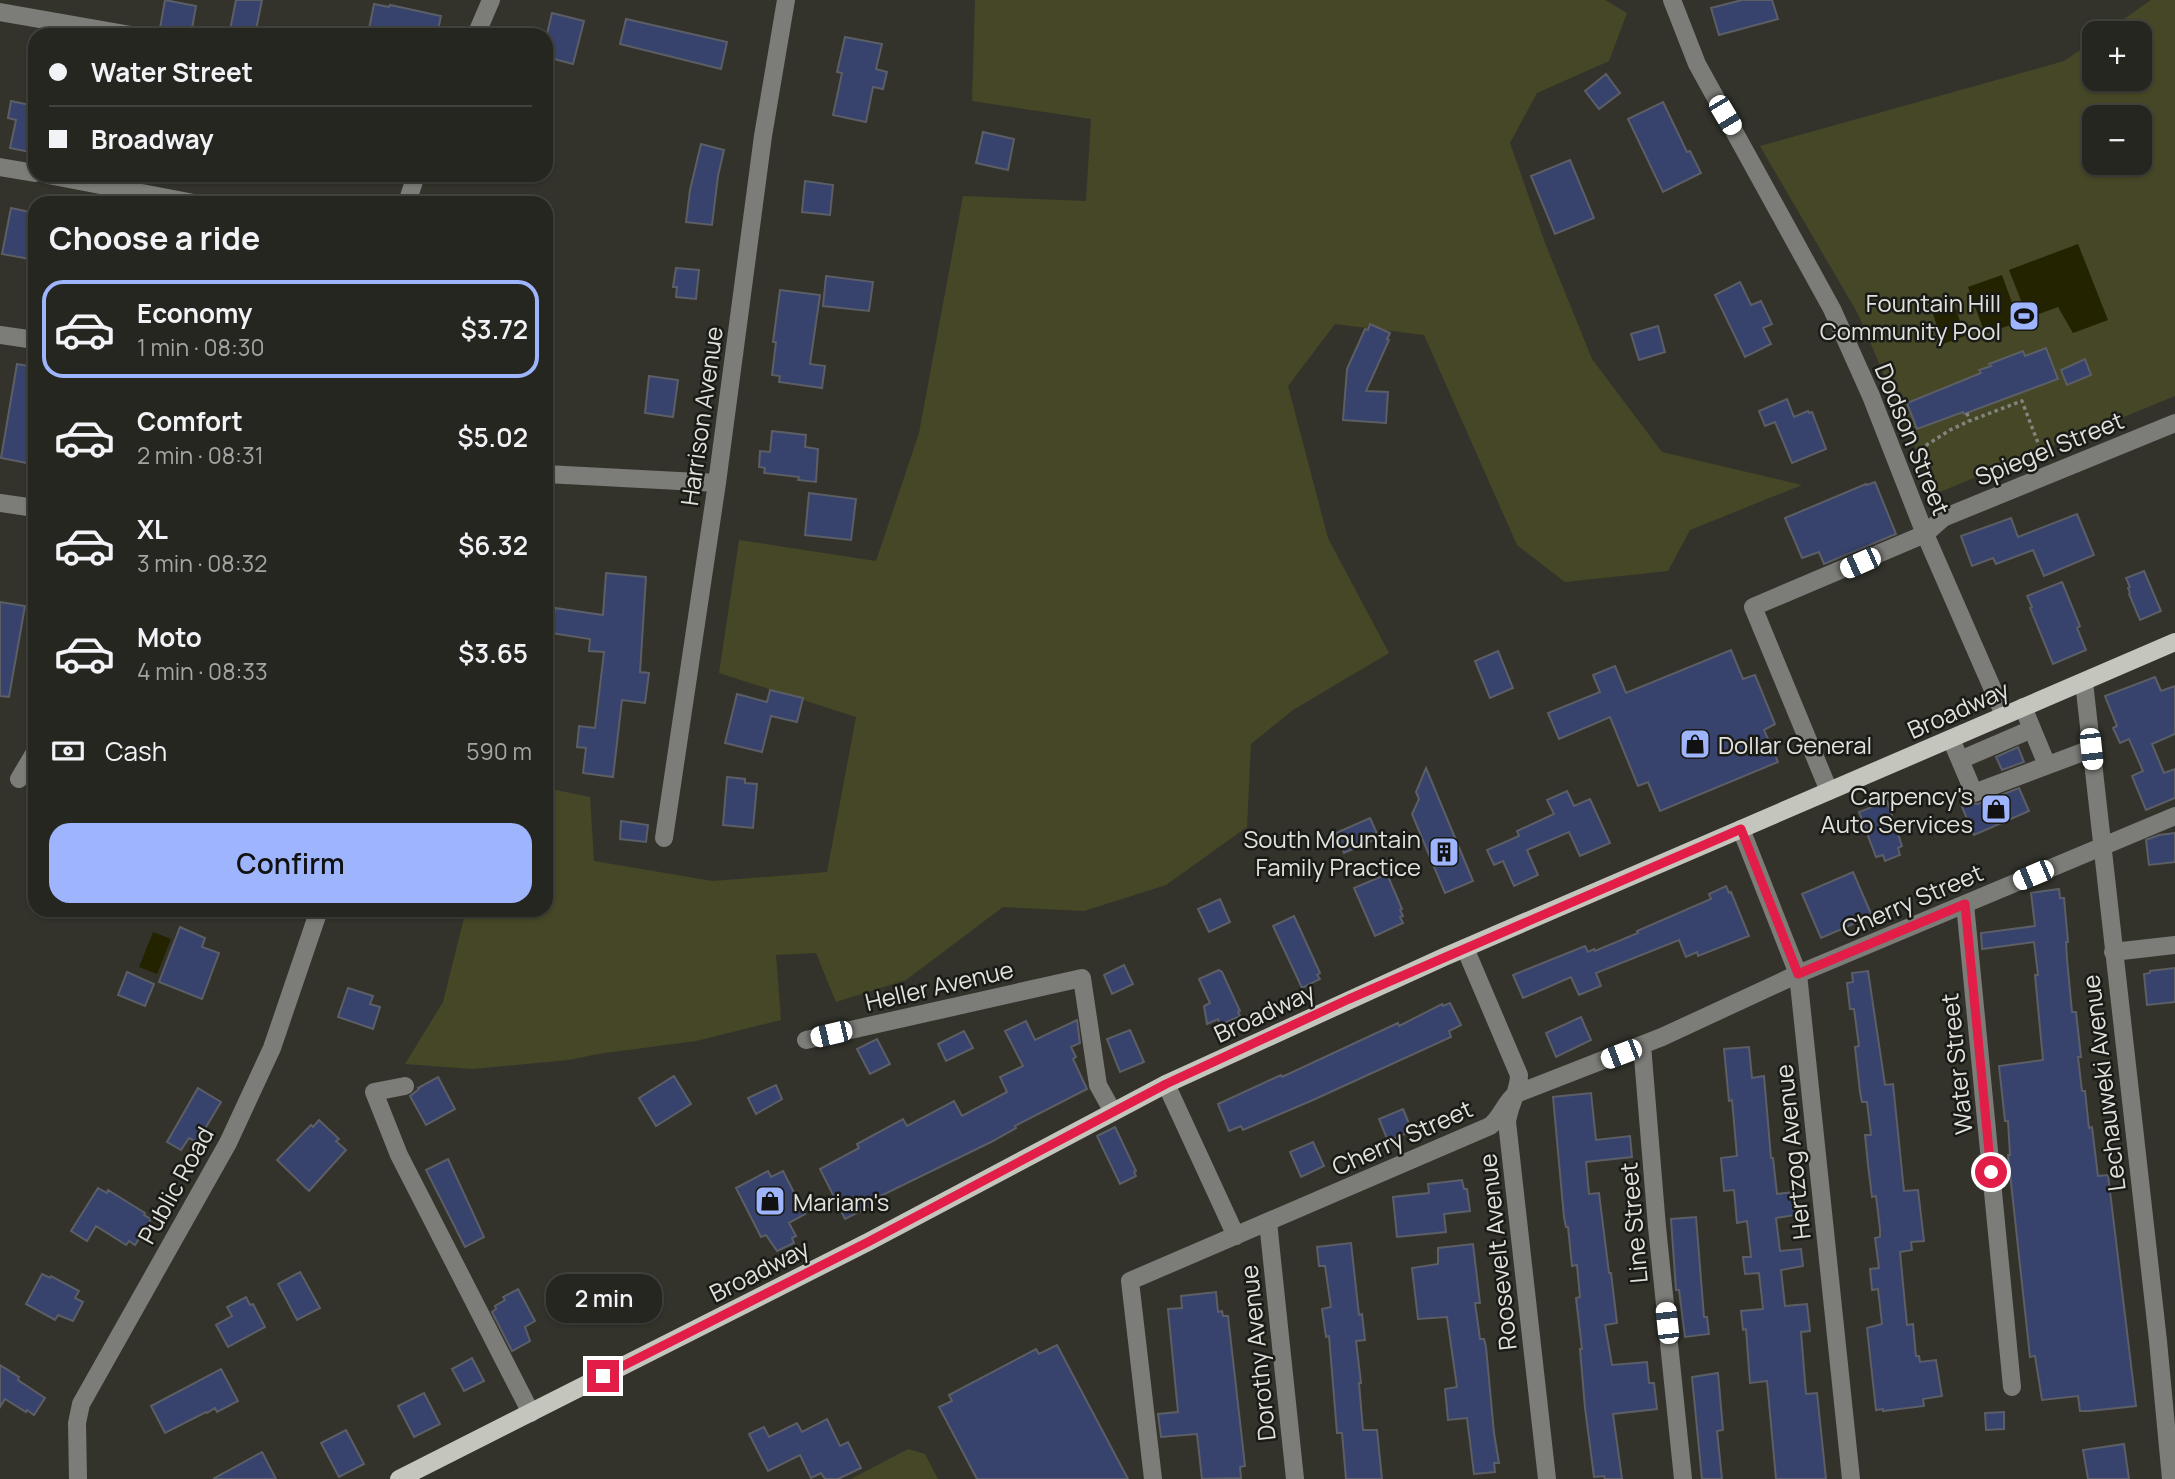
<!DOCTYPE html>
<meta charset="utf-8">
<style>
:root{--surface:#262621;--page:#32322e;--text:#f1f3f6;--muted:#a4a5a5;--line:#42433f;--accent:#9eb4fd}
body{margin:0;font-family:Manrope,sans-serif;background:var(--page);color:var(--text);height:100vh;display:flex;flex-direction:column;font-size:26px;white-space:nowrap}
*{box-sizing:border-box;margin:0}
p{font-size:23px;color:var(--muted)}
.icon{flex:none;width:38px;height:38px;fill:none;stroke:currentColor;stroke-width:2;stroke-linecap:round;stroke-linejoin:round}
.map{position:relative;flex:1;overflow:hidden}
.details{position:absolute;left:28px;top:196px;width:525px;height:721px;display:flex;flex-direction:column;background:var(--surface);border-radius:21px;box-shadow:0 2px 5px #0004,0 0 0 2px var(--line)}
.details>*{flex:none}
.top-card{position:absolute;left:28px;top:28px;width:525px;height:154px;border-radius:21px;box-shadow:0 2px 5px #0004,0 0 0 2px var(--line);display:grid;align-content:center;height:154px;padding:0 21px;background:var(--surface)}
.fabs{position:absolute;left:2082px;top:21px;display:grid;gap:14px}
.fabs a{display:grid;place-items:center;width:70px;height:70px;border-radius:14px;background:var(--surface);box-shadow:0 2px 5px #0004,0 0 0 2px var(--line);font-size:35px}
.end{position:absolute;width:32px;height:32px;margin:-16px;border:9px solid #e11d48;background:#fff;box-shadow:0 0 0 4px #fff}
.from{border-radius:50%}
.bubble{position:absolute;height:49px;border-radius:21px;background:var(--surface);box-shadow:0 2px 5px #0004,0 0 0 2px var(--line);font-size:23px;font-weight:600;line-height:49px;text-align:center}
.car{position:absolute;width:21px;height:42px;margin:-21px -10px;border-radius:9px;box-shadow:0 0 5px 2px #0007;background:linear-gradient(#fff 24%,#345 0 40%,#fff 0 76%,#345 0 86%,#fff 0)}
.top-card b{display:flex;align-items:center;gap:24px;height:66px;font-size:26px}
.top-card b+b{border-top:2px solid var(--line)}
.top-card i{width:18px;height:18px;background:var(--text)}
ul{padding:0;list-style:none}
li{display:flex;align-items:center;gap:21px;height:98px;margin:0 14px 10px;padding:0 7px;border:4px solid transparent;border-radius:21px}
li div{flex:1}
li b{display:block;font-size:26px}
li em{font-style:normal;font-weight:600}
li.on{border-color:var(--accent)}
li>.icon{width:63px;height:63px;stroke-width:1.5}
h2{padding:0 21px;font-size:32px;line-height:84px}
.pay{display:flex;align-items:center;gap:18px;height:77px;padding:0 21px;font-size:26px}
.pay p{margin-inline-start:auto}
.action{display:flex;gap:14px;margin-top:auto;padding:14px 21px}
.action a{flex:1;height:80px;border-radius:21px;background:var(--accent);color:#111;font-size:28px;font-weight:600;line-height:80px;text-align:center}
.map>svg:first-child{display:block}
.green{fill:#464726;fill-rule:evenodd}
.water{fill:#242300}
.building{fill:#37436c;stroke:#5c5e66;stroke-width:2}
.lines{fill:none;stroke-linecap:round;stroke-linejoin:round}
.path{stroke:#84847e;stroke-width:3.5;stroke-dasharray:3.5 3.5;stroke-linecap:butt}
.minor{stroke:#7c7c78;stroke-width:18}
.major{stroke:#c4c5bd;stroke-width:18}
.route{stroke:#e11d48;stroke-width:9}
.labels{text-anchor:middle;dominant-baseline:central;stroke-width:5;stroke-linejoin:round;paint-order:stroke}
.poi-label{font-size:24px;fill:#e1e2dd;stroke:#1a1b17;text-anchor:end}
.street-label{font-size:24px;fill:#e1e2dd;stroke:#1a1b17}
</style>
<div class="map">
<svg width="2175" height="1479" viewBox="0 0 2175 1479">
<rect width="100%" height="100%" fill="#33332c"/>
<path class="green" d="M975,0H1605L1627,13L1609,61L1537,93L1510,143L1545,243L1592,359L1662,452L1802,485L1690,530L1668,571L1565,582L1517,545L1424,335L1335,324L1288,386L1328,538L1389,653L1293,710L1251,744L1247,827L1166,885L1084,911L1003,907L906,980L836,1002L816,953L776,955L781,1020L696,1041L598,1054L569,1060L472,1069L405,1064L443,1002L466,910H546V788L590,797L594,861L713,881L827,872L856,717L719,673L739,540L876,561L919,433L963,196L1086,201L1091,119L972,101Z
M2151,0H2175V396L1935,494L1858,314L1760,146L2064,61L2095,40V79H2140V33H2104ZM2095,117H2140V163H2095Z
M908,1449L925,1454L938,1479H851Z"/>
<path class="water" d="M2078,244L2108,320L2073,333L2058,307L2028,318L2009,270Z
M2002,275L2019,322L1985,334L1968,287Z
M1953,300L1965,336L1943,344L1931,308Z
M153,932L171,939L157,974L139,967Z"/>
<path class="building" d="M165,0L196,6L191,34L160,28Z
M236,0H262L255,35H229Z
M1742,0H1772L1778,19L1719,35L1711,8Z
M374,4L389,7L390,5L441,16L437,35H393L369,29Z
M552,13L584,21L573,64L546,57V38Z
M626,19L727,42L721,69L620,44Z
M845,37L882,44L876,69L887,72L883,89L873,87L866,122L833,115L842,73L837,72Z
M1606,74L1620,93L1599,109L1585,91Z
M11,101L35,106V153L10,148L16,120L8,118Z
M1663,102L1687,152L1690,151L1701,173L1663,192L1628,119Z
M983,132L1014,139L1008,170L976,163Z
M701,144L724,150L718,176L712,225L686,222L690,190Z
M1570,160L1594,218L1555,234L1531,176Z
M805,181L833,185L830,215L802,212Z
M11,208L35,213V260L2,254Z
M676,268L699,270L696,299L676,297L677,287H673Z
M826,276L873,282L869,311L823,306Z
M1740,282L1751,305L1761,301L1772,324L1763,328L1771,344L1745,357L1715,295Z
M780,290L820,295L810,364L825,366L822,388L779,382L780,376L772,375L776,342H773Z
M1370,324L1390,333L1387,339L1389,340L1366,391L1388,392L1386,423L1343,420L1347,369L1365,329L1368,330Z
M1658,326L1665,352L1639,360L1631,334Z
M2046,348L2058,379L1964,414L1963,412L1917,429L1907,403L1981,373L1979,370L1991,366L1989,364L2023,351L2025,356Z
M2085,359L2091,375L2067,385L2061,370Z
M17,364L35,367V447L32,464L1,458Z
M649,376L678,380L673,417L645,413Z
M1787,399L1794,417L1808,411L1809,413L1812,412L1826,449L1792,463L1775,422L1765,426L1759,411Z
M772,431L806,435L805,447L818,449L816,482L798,480L799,477L764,473L765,468L759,467L760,451L770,452Z
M1875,482L1896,534L1824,564L1819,552L1802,558L1785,518L1866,484L1867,485Z
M809,493L856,499L851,540L805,535Z
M2077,514L2094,555L2044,576L2033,550L1996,564L1993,558L1972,566L1961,536L2011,518L2018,537Z
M2144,571L2161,611L2140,620L2129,594L2130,593L2128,588L2130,587L2126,578Z
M606,573L646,577L640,672L649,673L645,703L622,700L613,777L583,773L586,748L577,747L579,726L595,728L604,652L589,651L590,639L551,633L555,608L603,615Z
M2062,582L2080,626L2077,628L2086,650L2053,664L2030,608L2032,607L2027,596Z
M0,602L25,606L9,697L0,696Z
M1731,650L1743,679L1755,675L1775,724L1764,730L1778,762L1660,811L1648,782L1638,786L1610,717L1559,739L1548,713L1600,692L1593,675L1615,666L1626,693Z
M1498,651L1513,688L1490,698L1475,661Z
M2155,677L2161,691L2175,686V734L2152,744L2164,773L2175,769V798L2146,810L2132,776L2143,771L2129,739L2120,743L2113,728L2117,726L2105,696Z
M770,690L803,698L797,722L771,716L762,752L725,743L737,694L767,702Z
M2018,747L2024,762L2002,770L1996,757Z
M1426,768L1473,881L1445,893L1412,814L1419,799L1416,792Z
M727,777L745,779V783L757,784L753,828L723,825Z
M2019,788L2029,811L1974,835L1962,807L1970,803L1978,804Z
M1567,791L1574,806L1590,799L1610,843L1580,856L1569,832L1527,850L1538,875L1514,886L1503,861L1494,865L1487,850L1519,836L1517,831L1554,814L1547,800Z
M1887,801L1902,846L1898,848L1900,855L1885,861L1883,855L1876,857L1859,812Z
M1370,818L1379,838L1344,853L1336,833Z
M621,821L648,825L646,842L620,839Z
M2175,833V862L2149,865L2146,840L2159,835Z
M1853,872L1872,916L1821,938L1802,894Z
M1387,874L1402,909L1400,910L1403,916L1400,917L1403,923L1375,936L1354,888Z
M1726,886L1729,893L1731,892L1749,936L1698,956L1697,952L1686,957L1679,940L1596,973L1601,986L1579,995L1571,977L1523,998L1513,975L1585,946L1588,952L1594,949L1595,951L1638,933L1637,931L1711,899L1709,894Z
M2059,889L2060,898H2064L2068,942H2066L2067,959L2072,1012H2076L2081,1057H2078L2082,1091H2085L2089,1128L2092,1127L2098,1176L2108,1175L2136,1406L2089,1411H2080L2078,1396L2042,1400L2035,1356L2030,1357L2008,1155H2010L2008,1121H2005L1999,1066L2043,1060L2035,975H2038L2034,942L1982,949L1981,933L2035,926L2031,893Z
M1220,899L1230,922L1209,932L1198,909Z
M1294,916L1320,973L1317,975L1320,979L1302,988L1273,926Z
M180,927L205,938L202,947L219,953L202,999L159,982Z
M1124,965L1133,984L1112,994L1104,975Z
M2175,968V1002L2147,1005L2144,974L2150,973V971Z
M1219,970L1222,972L1240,1011L1238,1012L1240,1016L1220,1025L1218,1019L1207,1024L1204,1006L1210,1003L1199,979Z
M1868,971L1885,1085L1893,1084L1904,1191L1918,1190L1924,1241L1911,1242L1912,1250L1900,1252L1907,1325L1913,1324L1916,1356H1919L1920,1362L1936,1360L1942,1396L1923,1399L1924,1406L1883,1411V1409L1876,1410L1867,1328L1882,1324L1878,1289L1872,1290L1870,1269L1879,1268L1875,1238L1880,1237V1229L1876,1196L1872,1197L1868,1165L1865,1135H1871L1867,1102H1862L1860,1092L1855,1047L1859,1046L1854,1009H1850L1847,983L1853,982L1852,973Z
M127,972L154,984L145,1006L118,995Z
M348,988L373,996L370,1004L380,1007L373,1029L338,1017Z
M1450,1003L1461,1025L1449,1031L1451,1037L1313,1100L1243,1130L1241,1126L1229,1131L1218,1104L1281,1075L1282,1077L1398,1023L1399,1026L1442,1004L1443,1006Z
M1581,1017L1591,1040L1556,1057L1546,1033Z
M1077,1020L1080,1043L1071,1047L1076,1057L1073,1059L1087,1089L1015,1126L1016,1128L991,1142L870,1201L873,1205L845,1219L820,1169L859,1148L857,1144L903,1119L907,1126L954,1101L962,1116L1007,1092L1000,1077L1023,1066L1005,1031L1026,1021L1035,1040Z
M1130,1030L1144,1062L1120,1072L1107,1039Z
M964,1031L973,1048L946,1061L938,1044Z
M877,1039L890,1064L870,1074L857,1049Z
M1749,1047L1752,1078L1764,1076L1771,1158H1773L1777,1194L1793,1192L1795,1215L1776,1218L1780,1251L1801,1249L1803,1266L1781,1270L1785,1306L1807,1304L1810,1331L1801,1332L1806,1394L1817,1393L1826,1479H1776L1767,1381L1750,1383L1746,1329L1743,1330L1741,1311L1763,1309L1759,1273L1745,1274L1743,1257H1751L1747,1221L1737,1223L1734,1190L1724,1191L1721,1158L1737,1156L1732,1100L1729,1101L1724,1049Z
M674,1076L691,1104L656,1126L639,1098Z
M438,1077L455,1109L426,1125L410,1096L419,1089L418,1088Z
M776,1085L782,1099L756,1114L748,1098Z
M198,1088L221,1102L197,1142L189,1138L181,1150L167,1142Z
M1591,1093L1596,1140L1630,1136L1632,1157L1586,1162L1589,1194L1599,1193L1609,1273H1611L1617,1323L1605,1325L1612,1365L1647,1362L1649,1383H1654L1657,1409L1613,1414L1622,1479H1605L1604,1476L1594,1477L1585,1408L1580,1349H1582L1576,1298L1580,1297L1577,1265L1572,1266L1568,1227H1566L1564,1217L1553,1097Z
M1403,1109L1412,1131L1388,1141L1379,1119Z
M319,1120L339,1139L336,1141L346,1150L309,1191L277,1160L311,1125L313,1127Z
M1115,1127L1136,1171L1134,1172L1136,1176L1120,1184L1097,1136Z
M1313,1142L1324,1166L1301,1177L1290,1152Z
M448,1159L484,1237L465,1247L426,1170Z
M768,1171L771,1177L783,1171L805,1214L789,1223L796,1236L792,1238L794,1243L777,1251L766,1235L761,1237L736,1188Z
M1462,1180L1464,1189H1467L1470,1211L1444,1214L1446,1232L1397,1237L1393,1197L1429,1193L1428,1184Z
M98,1188L107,1193L108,1190L145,1213L144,1215L151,1219L135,1245L129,1241L126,1245L96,1226L87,1241L71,1231Z
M1696,1217L1704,1317H1707L1709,1334L1685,1337L1679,1290H1676L1671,1219Z
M1351,1243L1359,1315L1362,1314L1365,1340L1356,1341L1361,1383H1359L1363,1430H1377L1382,1479H1346L1342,1433H1337L1329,1336L1326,1337L1322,1309L1331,1307L1325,1266H1319L1317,1247Z
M1473,1244L1480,1303H1475L1480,1339H1484L1486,1347L1494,1433L1499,1463H1494L1495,1472L1474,1474L1467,1418L1448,1420L1445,1389L1457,1387L1447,1317L1418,1319L1412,1268L1438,1264V1248Z
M300,1272L320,1308L297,1320L278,1284Z
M42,1274L50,1278L51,1276L79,1291L75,1298L83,1302L73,1321L58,1315L55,1320L26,1304Z
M518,1289L535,1321L525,1327L530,1341L512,1351L492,1312L496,1309L495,1306L505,1300L503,1297Z
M1216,1292L1218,1312L1222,1311L1223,1316H1228L1245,1466L1240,1467L1241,1478L1202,1479L1197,1434L1161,1437L1158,1414L1178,1412L1168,1309L1182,1308L1181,1296Z
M246,1297L250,1305L253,1304L265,1327L228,1347L216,1325L232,1316L227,1307Z
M1057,1345L1128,1479H977L939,1407L952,1401L949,1395L1036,1349L1039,1354Z
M472,1358L484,1381L464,1391L452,1369Z
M0,1365L19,1377L18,1380L45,1398L34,1415L27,1410L26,1412L5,1399L0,1407Z
M221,1369L238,1401L217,1412L215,1408L207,1413L206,1412L165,1433L151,1406Z
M1718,1373L1723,1430L1717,1431L1722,1479H1702L1692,1377Z
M424,1393L440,1424L414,1437L398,1406Z
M2004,1412V1429L1986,1430L1985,1413Z
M827,1419L840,1446L848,1442L861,1468L838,1479H825L821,1473L811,1478L800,1455L768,1471L749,1434L764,1427L769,1437L797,1423L802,1432Z
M346,1430L364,1464L339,1477L321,1443Z
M2124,1444L2129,1479H2088L2083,1450Z
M262,1452L276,1479H213Z"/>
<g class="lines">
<path class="path" d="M1967,413L1969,421
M1914,453L1950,430L1969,421L2022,401L2043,456"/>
<path class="minor" d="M1672,0L1697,64L1832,309L1871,396L1925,534L2004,715
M0,12L131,35
M476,35L491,0
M0,167L35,173
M48,175L194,203
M407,203L416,175
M0,335L35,340
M546,474L717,483
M0,503L35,508
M2084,682L2158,1341L2171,1479
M2023,707L2047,765
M1951,739L1974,793L2091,749
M1960,760L2032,729
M19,779L35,752
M1829,791L1753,607L1925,534L1943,518L2175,423
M1741,829L1798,974L1851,1479
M664,838L717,483L763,136L786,0
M1965,904L2012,1387
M1465,948L1519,1075C1519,1092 1509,1105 1507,1122L1547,1479
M2113,952L2175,945
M806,1040L1082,978L1098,1085L1113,1112
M1642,1045L1657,1227L1683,1479
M1166,1084L1236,1236
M405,1086L374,1092L399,1155L531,1413
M1268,1222L1295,1479
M78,1479L77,1423L81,1404L228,1143L272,1048L319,910
M1153,1479L1130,1281L1490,1126C1502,1117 1504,1103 1516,1094L1662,1037L1798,974L2175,816"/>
<path class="major" d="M399,1479L868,1242L1166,1084L1444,957L2175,642"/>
</g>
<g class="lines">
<path class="route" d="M603,1376L868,1242L1166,1084L1349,999L1741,829L1798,974L1965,904L1991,1172"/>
</g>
<defs>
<g id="stadium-square" transform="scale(1.575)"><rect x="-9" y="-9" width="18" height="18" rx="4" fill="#9eb4fd" stroke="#1a1b17"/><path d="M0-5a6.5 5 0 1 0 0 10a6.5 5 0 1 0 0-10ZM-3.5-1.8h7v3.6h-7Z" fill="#111"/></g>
<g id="shop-square" transform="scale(1.575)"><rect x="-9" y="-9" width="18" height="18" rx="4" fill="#9eb4fd" stroke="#1a1b17"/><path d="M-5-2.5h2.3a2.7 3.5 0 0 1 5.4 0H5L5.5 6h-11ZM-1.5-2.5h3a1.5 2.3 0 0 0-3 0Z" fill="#111"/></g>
<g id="building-square" transform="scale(1.575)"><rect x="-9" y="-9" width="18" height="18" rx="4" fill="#9eb4fd" stroke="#1a1b17"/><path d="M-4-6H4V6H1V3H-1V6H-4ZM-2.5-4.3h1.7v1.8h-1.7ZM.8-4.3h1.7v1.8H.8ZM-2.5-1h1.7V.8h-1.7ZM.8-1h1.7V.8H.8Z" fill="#111"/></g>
</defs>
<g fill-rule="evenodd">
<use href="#stadium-square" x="2024" y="316"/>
<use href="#shop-square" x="1695" y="744"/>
<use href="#shop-square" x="1996" y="809"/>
<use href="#building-square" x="1444" y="852"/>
<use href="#shop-square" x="770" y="1201"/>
</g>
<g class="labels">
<g class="poi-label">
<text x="2001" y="302">Fountain Hill<tspan x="2001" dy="28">Community Pool</tspan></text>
<text x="1718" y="744" text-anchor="start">Dollar General</text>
<text x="1973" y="795">Carpency's<tspan x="1973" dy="28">Auto Services</tspan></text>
<text x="1421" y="838">South Mountain<tspan x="1421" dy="28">Family Practice</tspan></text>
<text x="793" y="1201" text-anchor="start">Mariam's</text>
</g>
<g class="street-label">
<text transform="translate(701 416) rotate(-82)">Harrison Avenue</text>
<text transform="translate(1913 439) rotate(68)">Dodson Street</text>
<text transform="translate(2049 448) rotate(-22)">Spiegel Street</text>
<text transform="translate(1958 709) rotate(-24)">Broadway</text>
<text transform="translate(1912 900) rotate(-23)">Cherry Street</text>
<text transform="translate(939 985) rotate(-13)">Heller Avenue</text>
<text transform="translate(1264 1012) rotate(-25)">Broadway</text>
<text transform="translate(1956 1064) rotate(-96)">Water Street</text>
<text transform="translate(2103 1083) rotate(-97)">Lechauweki Avenue</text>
<text transform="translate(1402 1137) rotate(-24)">Cherry Street</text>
<text transform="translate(1792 1152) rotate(-96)">Hertzog Avenue</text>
<text transform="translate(175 1185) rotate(-61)">Public Road</text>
<text transform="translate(1633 1223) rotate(-95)">Line Street</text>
<text transform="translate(1497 1252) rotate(-96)">Roosevelt Avenue</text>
<text transform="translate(759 1270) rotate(-27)">Broadway</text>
<text transform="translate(1257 1353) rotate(-96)">Dorothy Avenue</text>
</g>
</g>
</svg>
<div class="fabs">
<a>+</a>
<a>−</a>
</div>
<i class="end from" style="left:1991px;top:1172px"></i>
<i class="end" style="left:603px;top:1376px"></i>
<div class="bubble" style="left:546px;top:1274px;width:116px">2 min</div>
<i class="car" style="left:1725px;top:115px;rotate:149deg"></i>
<i class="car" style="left:1860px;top:563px;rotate:246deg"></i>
<i class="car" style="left:2091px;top:749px;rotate:174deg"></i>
<i class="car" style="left:2033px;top:875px;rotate:247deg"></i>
<i class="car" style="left:831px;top:1034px;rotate:257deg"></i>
<i class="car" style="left:1621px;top:1054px;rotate:249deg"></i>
<i class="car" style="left:1667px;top:1323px;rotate:354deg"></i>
<div class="top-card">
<b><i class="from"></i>Water Street</b>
<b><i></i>Broadway</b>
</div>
<section class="details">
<h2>Choose a ride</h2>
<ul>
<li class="on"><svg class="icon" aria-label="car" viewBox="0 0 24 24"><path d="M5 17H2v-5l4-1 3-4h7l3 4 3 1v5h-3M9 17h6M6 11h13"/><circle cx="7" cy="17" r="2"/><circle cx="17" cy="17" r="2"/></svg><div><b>Economy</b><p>1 min · 08:30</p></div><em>$3.72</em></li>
<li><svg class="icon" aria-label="car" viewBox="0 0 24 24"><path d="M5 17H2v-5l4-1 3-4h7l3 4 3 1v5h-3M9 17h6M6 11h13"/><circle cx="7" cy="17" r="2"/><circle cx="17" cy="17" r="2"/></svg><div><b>Comfort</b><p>2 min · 08:31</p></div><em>$5.02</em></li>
<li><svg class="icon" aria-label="car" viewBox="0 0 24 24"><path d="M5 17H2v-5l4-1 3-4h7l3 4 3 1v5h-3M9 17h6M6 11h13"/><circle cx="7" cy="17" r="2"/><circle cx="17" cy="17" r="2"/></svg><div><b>XL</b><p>3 min · 08:32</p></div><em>$6.32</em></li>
<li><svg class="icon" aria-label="car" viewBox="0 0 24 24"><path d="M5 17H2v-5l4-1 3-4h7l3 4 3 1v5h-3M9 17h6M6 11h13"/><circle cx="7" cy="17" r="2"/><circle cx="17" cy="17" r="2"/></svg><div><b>Moto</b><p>4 min · 08:33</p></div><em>$3.65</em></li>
</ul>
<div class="pay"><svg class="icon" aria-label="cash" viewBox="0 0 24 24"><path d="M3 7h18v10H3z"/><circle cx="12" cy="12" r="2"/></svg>Cash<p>590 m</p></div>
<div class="action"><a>Confirm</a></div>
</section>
</div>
